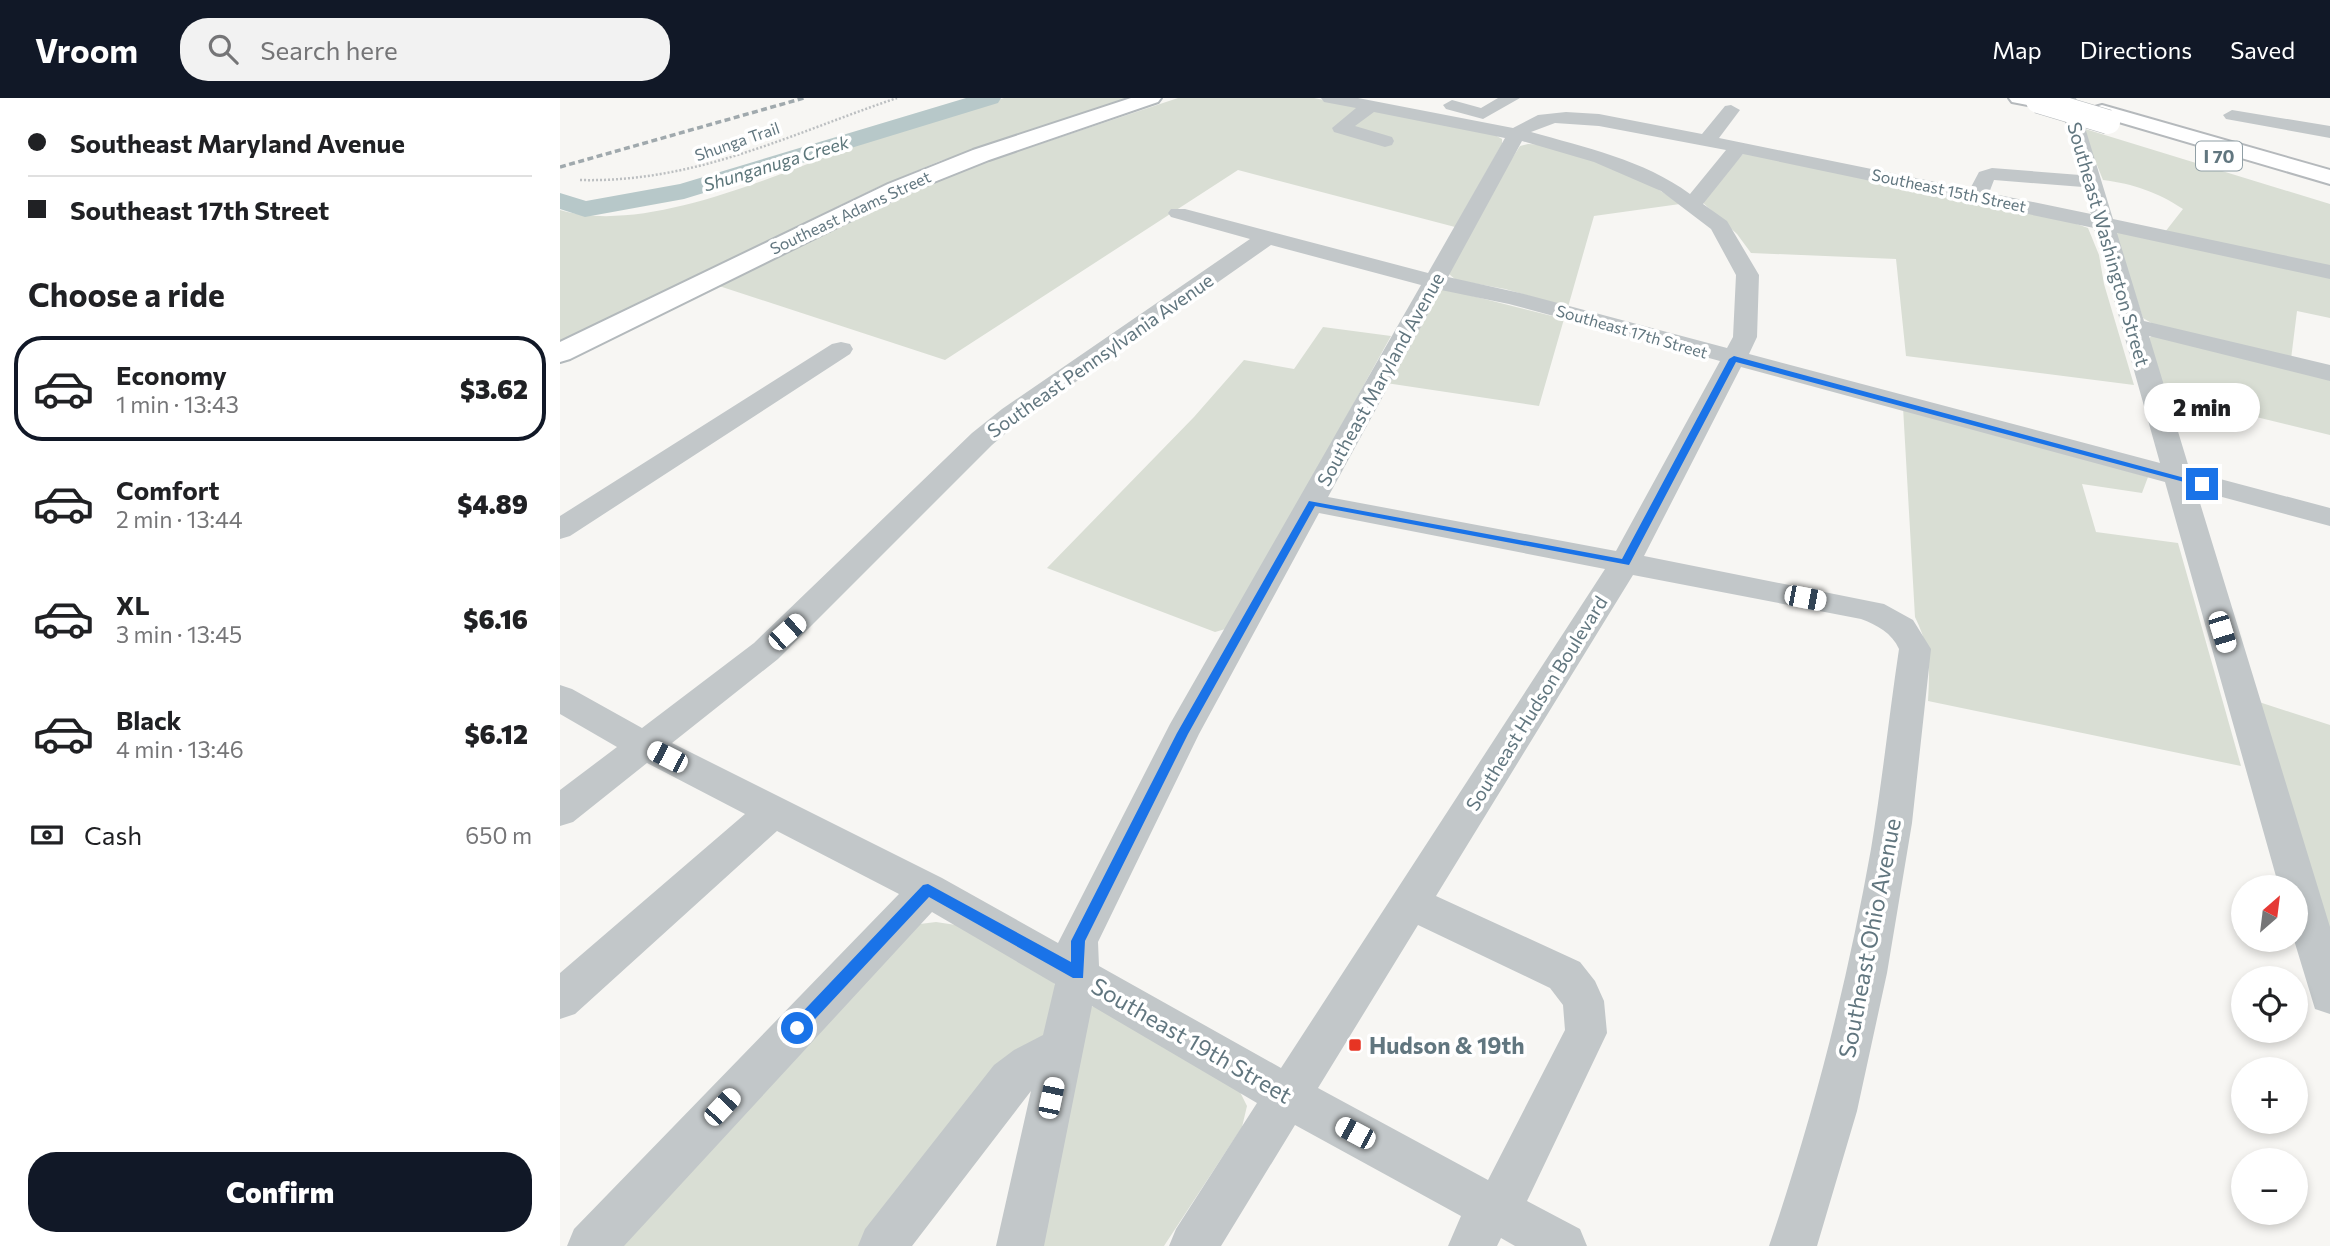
<!DOCTYPE html>
<meta charset="utf-8">
<style>
:root{--surface:#fff;--page:#f2f2f2;--text:#202124;--muted:#757577;--line:#e0e0e0;--accent:#111827}
body{margin:0;font-family:Commissioner,sans-serif;background:var(--page);color:var(--text);height:100vh;display:flex;flex-direction:column;font-size:26px;white-space:nowrap}
*{box-sizing:border-box;margin:0}
p{font-size:23px;color:var(--muted)}
.icon{flex:none;width:38px;height:38px;fill:none;stroke:currentColor;stroke-width:2;stroke-linecap:round;stroke-linejoin:round}
.map{position:relative;flex:1;overflow:hidden}
.sheet{display:flex;flex-direction:column;background:var(--surface);width:560px}
.sheet>*{flex:none}
.banner{display:grid;align-content:center;height:154px;padding:0 28px;background:var(--surface)}
.needle{width:46px;rotate:28deg}
.tools{position:absolute;left:1671px;top:777px;display:grid;gap:14px}
.tools a{display:grid;place-items:center;width:77px;height:77px;border-radius:50%;background:var(--surface);box-shadow:0 4px 10px #0003;font-size:35px}
.end{position:absolute;width:32px;height:32px;margin:-16px;border:9px solid #1a73e8;background:#fff;box-shadow:0 0 0 4px #fff}
.from{border-radius:50%}
.bubble{position:absolute;height:49px;border-radius:24px;background:var(--surface);box-shadow:0 4px 10px #0003;font-size:23px;font-weight:800;line-height:49px;text-align:center}
.car{position:absolute;width:21px;height:42px;margin:-21px -10px;border-radius:9px;box-shadow:0 0 5px 2px #0007;background:linear-gradient(#fff 24%,#345 0 40%,#fff 0 76%,#345 0 86%,#fff 0)}
.banner b{display:flex;align-items:center;gap:24px;height:66px;font-size:26px}
.banner b+b{border-top:2px solid var(--line)}
.banner i{width:18px;height:18px;background:var(--text)}
ul{padding:0;list-style:none}
li{display:flex;align-items:center;gap:21px;height:105px;margin:0 14px 10px;padding:0 14px;border:4px solid transparent;border-radius:28px}
li div{flex:1}
li b{display:block;font-size:26px}
li em{font-style:normal;font-weight:800}
li.current{border-color:var(--accent)}
li>.icon{width:63px;height:63px;stroke-width:1.5}
h2{padding:0 28px;font-size:32px;line-height:84px}
.pay{display:flex;align-items:center;gap:18px;height:77px;padding:0 28px;font-size:26px}
.pay p{margin-inline-start:auto}
.action{display:flex;gap:14px;margin-top:auto;padding:14px 28px}
.action a{flex:1;height:80px;border-radius:28px;background:var(--accent);color:#fff;font-size:28px;font-weight:800;line-height:80px;text-align:center}
header{display:flex;align-items:center;gap:42px;box-sizing:border-box;height:98px;padding:0 35px;background:var(--accent);color:#fff}
header strong{font-size:33px}
nav{display:flex;gap:38px;margin-inline-start:auto;font-size:24px}
.search{width:490px;height:63px;background:var(--page);display:flex;align-items:center;gap:18px;box-sizing:border-box;padding:0 24px;border-radius:28px;color:var(--muted);font-size:26px}
main{display:flex;flex:1;min-height:0}
.map>svg:first-child{display:block}
.green{fill:#d9ded4}
.lines{fill:none;stroke-linecap:round;stroke-linejoin:round}
.river{fill:#b7c8c9;fill-rule:evenodd}
.major-casing{stroke:#b3b9bc;stroke-width:4}
.highway-casing{stroke:#b5b9bc;stroke-width:4}
.path{stroke:#bcbfc1;stroke-width:2.5;stroke-dasharray:2 2;stroke-linecap:butt}
.minor{fill:#c2c7c9;fill-rule:evenodd}
.major{fill:#fff;fill-rule:evenodd}
.highway{fill:#fff;fill-rule:evenodd}
.rail{stroke:#a0a9ad;stroke-width:3.5;stroke-dasharray:6 3.5;stroke-linecap:butt}
.highway-bridge-casing{stroke:#b5b9bc;stroke-width:25;stroke-linecap:butt}
.highway-bridge{stroke:#fff;stroke-width:24}
.route{fill:#1a73e8}
.poi-dot{fill:#e73423;stroke:#fff;stroke-width:2.5}
.labels{text-anchor:middle;dominant-baseline:central;stroke-width:7;stroke-linejoin:round;paint-order:stroke}
.far-street-label{font-size:16px;fill:#61767f;stroke:#fff}
.shield{fill:#fff;stroke:#909fa5;stroke-width:2}
.shield-label{font-size:18px;font-weight:bold;fill:#61767f}
.far-water-label{font-size:18px;font-style:italic;fill:#5c767a;stroke:#fff}
.street-label{font-size:19px;fill:#61767f;stroke:#fff}
.near-street-label{font-size:23px;fill:#61767f;stroke:#fff}
.near-poi-label{font-size:23px;font-weight:bold;fill:#61767f;stroke:#fff;text-anchor:start}
</style>
<header>
<strong>Vroom</strong>
<div class="search"><svg class="icon" aria-label="search" viewBox="0 0 24 24"><circle cx="10" cy="10" r="6"/><path d="M15 15l6 6"/></svg>Search here</div>
<nav><a>Map</a><a>Directions</a><a>Saved</a></nav>
</header>
<main>
<section class="sheet">
<div class="banner">
<b><i class="from"></i>Southeast Maryland Avenue</b>
<b><i></i>Southeast 17th Street</b>
</div>
<h2>Choose a ride</h2>
<ul>
<li class="current"><svg class="icon" aria-label="car" viewBox="0 0 24 24"><path d="M5 17H2v-5l4-1 3-4h7l3 4 3 1v5h-3M9 17h6M6 11h13"/><circle cx="7" cy="17" r="2"/><circle cx="17" cy="17" r="2"/></svg><div><b>Economy</b><p>1 min · 13:43</p></div><em>$3.62</em></li>
<li><svg class="icon" aria-label="car" viewBox="0 0 24 24"><path d="M5 17H2v-5l4-1 3-4h7l3 4 3 1v5h-3M9 17h6M6 11h13"/><circle cx="7" cy="17" r="2"/><circle cx="17" cy="17" r="2"/></svg><div><b>Comfort</b><p>2 min · 13:44</p></div><em>$4.89</em></li>
<li><svg class="icon" aria-label="car" viewBox="0 0 24 24"><path d="M5 17H2v-5l4-1 3-4h7l3 4 3 1v5h-3M9 17h6M6 11h13"/><circle cx="7" cy="17" r="2"/><circle cx="17" cy="17" r="2"/></svg><div><b>XL</b><p>3 min · 13:45</p></div><em>$6.16</em></li>
<li><svg class="icon" aria-label="car" viewBox="0 0 24 24"><path d="M5 17H2v-5l4-1 3-4h7l3 4 3 1v5h-3M9 17h6M6 11h13"/><circle cx="7" cy="17" r="2"/><circle cx="17" cy="17" r="2"/></svg><div><b>Black</b><p>4 min · 13:46</p></div><em>$6.12</em></li>
</ul>
<div class="pay"><svg class="icon" aria-label="cash" viewBox="0 0 24 24"><path d="M3 7h18v10H3z"/><circle cx="12" cy="12" r="2"/></svg>Cash<p>650 m</p></div>
<div class="action"><a>Confirm</a></div>
</section>
<div class="map">
<svg width="1770" height="1148" viewBox="0 0 1770 1148">
<rect width="100%" height="100%" fill="#f7f6f3"/>
<path class="green" d="M444,0H573L380,63L318,89L0,244V112C86,138 220,75 302,45C349,28 396,14 444,0Z
M618,0H754L935,37L942,41V46L895,129L678,72L385,262L156,187L320,106L387,77Z
M1522,30L1770,106V169L1605,134L1623,111C1597,94 1574,86 1543,82Z
M968,46C1017,47 1081,77 1120,106L1034,118L1008,209L945,191L896,182L882,170L960,48Z
M1184,55L1514,125L1528,130L1539,157L1544,186L1574,287L1346,258L1336,161L1191,155L1177,136L1141,103Z
M1561,134L1770,178V220L1737,213L1731,261L1593,226L1583,220L1555,136Z
M885,191L1004,221L979,308L826,285L877,193Z
M763,229L831,238L669,530L655,534L487,470L634,319L684,262L734,271Z
M1593,237L1770,279V337L1606,297L1588,241Z
M1343,309L1588,379L1582,395L1522,386L1536,434L1618,445L1681,668L1368,603C1370,568 1370,550 1355,519Z
M1699,604L1770,627V837Z
M376,824L396,827L489,876L498,892L487,938L310,1148H56L360,826Z
M542,906L678,990L687,1008L682,1029L604,1148H475L526,910Z"/>
<g class="lines">
<path class="river" d="M406,0H441L438,5L124,101L25,119L0,111V95L26,103L120,86Z"/>
<g class="major-casing">
<path id="major" d="M571,0H601L598,4L429,62L344,96L10,261L0,264V244L328,86L413,52Z"/>
</g>
<g class="highway-casing">
<path id="highway" d="M1449,0H1486L1488,3L1485,7L1478,9L1452,4Z
M1542,7L1770,72V86L1535,17L1531,13L1535,9Z"/>
</g>
<path class="path" d="M20,82C136,85 230,36 337,0"/>
<path class="minor" d="M761,0H798L953,30L978,17L1006,14L1039,16L1142,36L1165,8L1171,7L1180,12L1159,40L1410,91L1419,74L1432,70L1520,77L1498,0H1516L1553,121L1770,167V181L1557,135L1584,223L1770,267V283L1589,238L1630,373L1770,410V428L1636,392L1770,829V916L1755,911L1734,842H1736V789H1719L1605,384L1181,269L1084,458L1324,506L1353,522L1371,551L1352,725L1327,875L1297,1013L1257,1148H1209C1253,1019 1287,886 1311,751C1322,685 1329,618 1339,551C1332,535 1317,527 1301,521L1073,477L876,798L1020,864L1035,883L1044,903L1047,935L967,1103L1020,1131L1027,1148H955L941,1140L937,1148H888L901,1118L735,1027L661,1148H609L616,1131L697,1005L532,908L484,1148H436L471,993L352,1148H298L305,1131L434,967L454,952L483,937L495,886L372,814L64,1148H7L14,1131L339,796L217,733L15,916L0,921V875L185,716L87,665L13,724L0,728V692L57,649L0,616V587L12,591L82,630L194,545L412,335L442,311L690,141L611,119L608,115L611,111H625L868,175L945,40L814,14L795,28L832,39L834,43L832,47L825,49L774,34L772,30L796,10L764,4ZM995,25L1039,28L1166,52L1130,96C1084,62 1024,49 971,34ZM962,43L1034,64L1101,93L1151,131L1176,177L1173,239L1167,250L960,195L888,179ZM1183,56L1534,130L1600,365L1189,256L1197,239L1199,177L1167,123L1143,106ZM1434,82L1523,89L1531,116L1429,95ZM711,147L861,187L610,626L498,845L382,780L112,645L218,561L432,347L460,323ZM881,192L949,206L1160,263L1056,453L768,399ZM759,415L1045,471L721,970L539,868L538,844L639,636ZM858,827L990,890L1003,907L1005,932L928,1082L758,990Z
M938,0H960L923,21L886,11L883,7L892,2L921,10Z
M1672,12L1770,28V40L1666,21L1663,17Z
M281,244L290,246L293,251L290,256L10,438L0,441V418L272,246Z"/>
<use href="#major" class="major"/>
<use href="#highway" class="highway"/>
<path class="rail" d="M0,69L244,0"/>
<g class="highway-bridge-casing">
<path id="highway-bridge" d="M1478,3L1548,24"/>
</g>
<use href="#highway-bridge" class="highway-bridge"/>
</g>
<path class="route" d="M1174,258L1647,386L1639,388L1176,264L1069,467L755,408L628,636L525,843L523,880H513L369,799L242,935H232L230,930L232,925L363,787L368,786L511,864V843L617,635L749,403L1062,461L1169,261Z"/>
<rect class="poi-dot" x="788" y="940" width="14" height="14" rx="3.5"/>
<g class="labels">
<g class="far-street-label">
<text transform="translate(177 43) rotate(-19)">Shunga Trail</text>
<text transform="translate(1389 92) rotate(12)">Southeast 15th Street</text>
<text transform="translate(290 114) rotate(-25)">Southeast Adams Street</text>
<text transform="translate(1072 233) rotate(16)">Southeast 17th Street</text>
</g>
<rect class="shield" x="1636" y="43.5" width="46" height="29" rx="5"/>
<g class="shield-label">
<text x="1659" y="58">I 70</text>
</g>
<g class="far-water-label">
<text transform="translate(216 65) rotate(-17)">Shunganuga Creek</text>
</g>
<g class="street-label">
<text transform="translate(1549 146) rotate(74)">Southeast Washington Street</text>
<text transform="translate(540 257) rotate(-35)">Southeast Pennsylvania Avenue</text>
<text transform="translate(820 281) rotate(-61)">Southeast Maryland Avenue</text>
<text transform="translate(976 605) rotate(-58)">Southeast Hudson Boulevard</text>
</g>
<g class="near-street-label">
<text transform="translate(1309 840) rotate(-79)">Southeast Ohio Avenue</text>
<text transform="translate(632 942) rotate(30)">Southeast 19th Street</text>
</g>
<g class="near-poi-label">
<text x="809" y="947">Hudson &amp; 19th</text>
</g>
</g>
</svg>
<div class="tools">
<a><svg class="needle" viewBox="-14 -14 28 28"><path d="M0-13l5 13h-10z" fill="#e53935"/><path d="M0 13l5-13h-10z" fill="#757577"/></svg></a>
<a><svg class="icon" aria-label="locate" viewBox="0 0 24 24"><circle cx="12" cy="12" r="6"/><path d="M12 2v4M12 18v4M2 12h4M18 12h4"/></svg></a>
<a>+</a>
<a>−</a>
</div>
<i class="end from" style="left:237px;top:930px"></i>
<i class="end" style="left:1642px;top:386px"></i>
<div class="bubble" style="left:1584px;top:285px;width:116px">2 min</div>
<i class="car" style="left:1245px;top:500px;rotate:101deg"></i>
<i class="car" style="left:227px;top:534px;rotate:48deg"></i>
<i class="car" style="left:1662px;top:534px;rotate:163deg"></i>
<i class="car" style="left:107px;top:659px;rotate:297deg"></i>
<i class="car" style="left:491px;top:1000px;rotate:12deg"></i>
<i class="car" style="left:162px;top:1009px;rotate:43deg"></i>
<i class="car" style="left:795px;top:1035px;rotate:298deg"></i>
</div>
</main>
